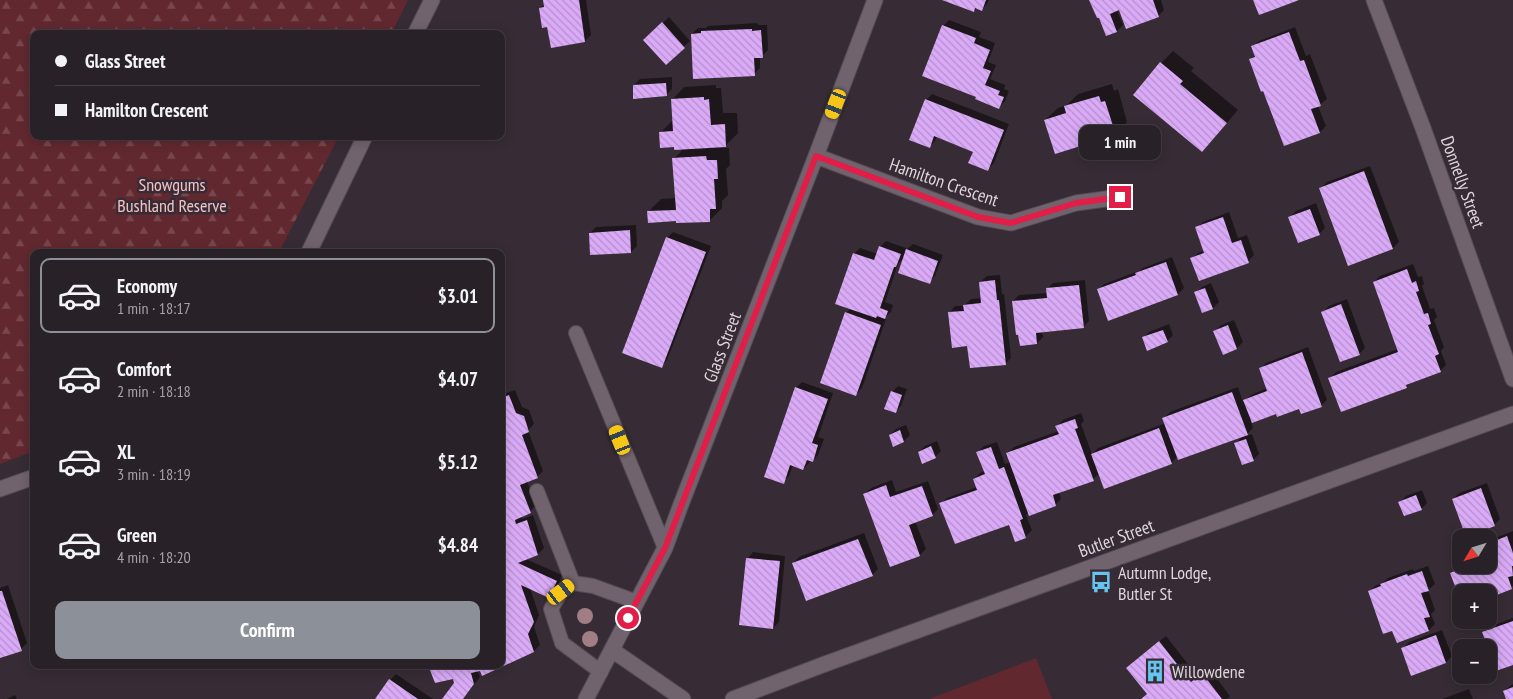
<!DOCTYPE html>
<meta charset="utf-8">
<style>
:root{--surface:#292128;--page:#312930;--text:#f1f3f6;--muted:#a5a3a8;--line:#453e45;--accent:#8c9099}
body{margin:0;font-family:"PT Sans Narrow",sans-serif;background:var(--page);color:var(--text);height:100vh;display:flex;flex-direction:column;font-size:19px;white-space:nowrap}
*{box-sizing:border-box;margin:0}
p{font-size:16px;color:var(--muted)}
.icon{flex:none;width:28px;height:28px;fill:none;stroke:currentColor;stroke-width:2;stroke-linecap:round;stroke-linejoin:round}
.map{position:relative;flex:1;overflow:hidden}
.sheet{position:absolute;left:30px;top:249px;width:475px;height:420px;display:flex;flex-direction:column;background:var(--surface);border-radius:10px;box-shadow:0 2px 12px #0003,0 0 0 1px var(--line)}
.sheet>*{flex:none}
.top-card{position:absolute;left:30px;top:30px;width:475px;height:110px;border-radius:10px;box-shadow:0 2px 12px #0003,0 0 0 1px var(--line);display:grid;align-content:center;height:110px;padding:0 25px;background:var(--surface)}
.needle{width:32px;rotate:232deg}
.buttons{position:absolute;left:1452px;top:529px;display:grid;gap:10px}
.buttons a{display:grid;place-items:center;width:45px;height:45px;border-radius:10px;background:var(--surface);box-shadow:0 2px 12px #0003,0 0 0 1px var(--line);font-size:25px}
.end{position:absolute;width:22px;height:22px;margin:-11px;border:6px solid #e11d48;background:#fff;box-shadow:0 0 0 2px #fff}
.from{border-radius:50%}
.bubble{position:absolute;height:35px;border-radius:10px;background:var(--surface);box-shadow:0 2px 12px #0003,0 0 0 1px var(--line);font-size:16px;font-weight:800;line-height:35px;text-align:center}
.car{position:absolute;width:15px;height:30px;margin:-15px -8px;border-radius:6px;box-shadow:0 0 4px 1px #0007;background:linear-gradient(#f5c518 24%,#345 0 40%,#f5c518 0 76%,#345 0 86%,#f5c518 0)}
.top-card b{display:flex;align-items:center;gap:18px;height:48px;font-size:19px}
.top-card b+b{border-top:1px solid var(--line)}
.top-card i{width:12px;height:12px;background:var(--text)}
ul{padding:9px 0 0;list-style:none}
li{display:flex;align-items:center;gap:15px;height:75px;margin:0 10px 8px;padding:0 15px;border:2px solid transparent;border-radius:10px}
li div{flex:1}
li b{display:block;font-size:19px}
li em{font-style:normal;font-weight:800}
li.active{border-color:var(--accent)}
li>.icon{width:45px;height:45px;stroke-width:1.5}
.cta{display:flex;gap:10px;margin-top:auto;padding:10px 25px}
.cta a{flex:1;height:58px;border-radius:10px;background:var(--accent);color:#fff;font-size:20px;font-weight:800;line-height:58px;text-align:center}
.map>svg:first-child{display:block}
.forest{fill:url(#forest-firs)}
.pitch{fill:#62282f}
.shadow{fill:#0007}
.building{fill:url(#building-back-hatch)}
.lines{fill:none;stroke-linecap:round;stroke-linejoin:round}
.lane-casing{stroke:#554b53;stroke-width:16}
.street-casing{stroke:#554b53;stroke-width:17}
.secondary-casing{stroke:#554b53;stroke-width:17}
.lane{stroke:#71636e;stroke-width:14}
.street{stroke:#71636e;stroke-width:15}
.secondary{stroke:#71636e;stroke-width:15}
.tree{fill:#a07e84}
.route{stroke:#e11d48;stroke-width:6}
.labels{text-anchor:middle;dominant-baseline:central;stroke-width:5;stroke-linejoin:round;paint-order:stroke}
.street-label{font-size:18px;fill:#dfd7dd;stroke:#372c35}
.park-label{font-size:18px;fill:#f5c1c4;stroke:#372c35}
.poi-label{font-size:18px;fill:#dfd7dd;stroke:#372c35;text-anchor:start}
</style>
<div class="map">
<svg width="1513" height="699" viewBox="0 0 1513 699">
<defs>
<pattern id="forest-firs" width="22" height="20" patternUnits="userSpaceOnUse" patternTransform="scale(1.25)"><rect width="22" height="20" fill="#62282f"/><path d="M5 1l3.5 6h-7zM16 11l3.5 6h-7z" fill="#78464d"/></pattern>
<pattern id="building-back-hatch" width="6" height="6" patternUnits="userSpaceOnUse" patternTransform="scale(1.25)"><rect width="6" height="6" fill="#daaaf8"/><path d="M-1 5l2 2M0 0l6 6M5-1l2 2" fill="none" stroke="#b490ca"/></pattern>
</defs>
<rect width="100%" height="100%" fill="#372c35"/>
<path class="forest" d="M0,0H408L391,34H34V136H339L279,252H34V451L0,464Z"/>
<path class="pitch" d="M1036,658L1052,699H929Z"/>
<path class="shadow" d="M545,0H586L591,35L585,41L552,46L549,26L540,8L545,3Z
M945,0H989L987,4L981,10L977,8L974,11Z
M1091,0H1161L1164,10L1158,16L1120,9L1117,10L1123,25L1117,31Z
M669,17L690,41L666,63L645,40Z
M949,20L981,32L979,37L995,43L988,62L996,65L990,79L1005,85L1004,89L1009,91L1005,101L999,107L978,96L943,26Z
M757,23L758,25H767L768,50L762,56H760V68L754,74L692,34L698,28H706L708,26Z
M1295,27L1306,56L1310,54L1327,99L1318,106L1326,126L1320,132L1285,144L1250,60L1256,54L1253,47L1259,41Z
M1173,51L1194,68L1191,71L1238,110L1214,138L1202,151L1161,63Z
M672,77V89L666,95L634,85L640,79Z
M1112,84L1114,91L1118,89L1127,122L1115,134L1045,120L1058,108L1067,105L1078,94Z
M716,85V88H721L723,113H737L738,133L723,148H729L730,165L726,169L728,195L722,201V208L710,220H678L648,212L661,199L676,198L674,159L684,148L675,146L660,133L673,120L672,100L684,87Z
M932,94L1009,124L994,163L988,169L974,151L937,136L935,141L929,147L926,100Z
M1370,166L1399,242L1393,248L1349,264L1321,188L1327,182Z
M1316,203L1325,228L1319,234L1290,217L1296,211Z
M1229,212L1238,238L1247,235L1254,255L1248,261L1192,259L1198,253L1205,250L1197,228L1203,222Z
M636,225L637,246L631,252L590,233L596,227Z
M673,232L711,246L667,360L661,366L667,238Z
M886,241L906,248L904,252L913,244L943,255L935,276L929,282L904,258L898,264L885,302L893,305L891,312L884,318L886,319L862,388L856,394L846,313L851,308L854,254L860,248L878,254L880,247Z
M1172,257L1184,288L1178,294L1098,290L1104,284L1139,271L1143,268Z
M1413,264L1418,277L1422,276L1424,284L1422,286L1430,309L1434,308L1437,317L1434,320L1444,347L1441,351L1446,365L1440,371L1412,381L1406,387L1330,378L1336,372L1398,349L1374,282L1380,276Z
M1000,275L1002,294H1004L1011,358L1005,364L968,345L949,313L955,306H964L971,299L982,298L980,282L987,276Z
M1085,280L1089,321L1083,327L1042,331L1043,337L1037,343L1013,301L1019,295L1048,293L1047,289L1053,283Z
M1211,283L1219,302L1213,308L1203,312L1196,293L1202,287Z
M1347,299L1365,348L1359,354L1323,312L1329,306Z
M1234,320L1243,342L1237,348L1224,353L1215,331L1221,325Z
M1169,324L1173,335L1167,341L1143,338L1149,332Z
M1308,347L1327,400L1321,406L1300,407L1277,412L1251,422L1253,428L1244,437L1252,434L1259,454L1253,460L1236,443L1245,434L1178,456L1172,462L1105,487L1100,473L1093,479L1059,492L1061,499L1055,505L1029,512L1026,515L1032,530L1026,536L1016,540L1009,523L941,504L947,498L977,487L974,479L980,473L985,471L978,452L984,446L997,442L1005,464L1011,462L1008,453L1014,447L1059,431L1057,426L1063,420L1081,413L1084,421L1081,424L1092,454L1098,448L1166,423L1164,418L1170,412L1238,387L1243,402L1251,395L1267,388L1260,369L1266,363Z
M802,382L833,393L818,437L824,439L818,455L812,461L810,460L809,463L803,469L793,465L789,476L783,482L796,388Z
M898,386L907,389L901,406L895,412L892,392Z
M515,390L522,407L529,410L534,424L528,430L543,471L537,477L527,481L536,505L530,511L521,515L522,519L533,515L544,548L538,554L526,559L562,575L555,591L549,597L530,588L539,615L534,627L540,645L534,651L483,674L481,669L477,670L480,677L463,699H443L455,683L454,677L429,665H501V395Z
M906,425L910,435L904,441L894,445L890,435L896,429Z
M937,441L941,451L935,457L919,452L925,446Z
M892,480L896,492L928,481L938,509L932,515L915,521L926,549L920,555L891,566L865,494L871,488Z
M1487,483L1500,519L1494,525L1453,499L1459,493Z
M1422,490L1427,503L1421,509L1400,502L1406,496Z
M1513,531V586L1489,596V592H1461V599L1451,573L1457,568L1454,559L1461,552V565H1489L1488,538L1497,534L1498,537Z
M864,533L878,569L872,575L793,563L799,557Z
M753,552L785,556L779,622L773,628L747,559Z
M1428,566L1435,584L1428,590L1435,610L1431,614L1435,624L1429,630L1398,642L1393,629L1369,592L1375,586L1383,582L1388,578L1413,569L1414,571Z
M8,585L27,643L21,649L0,656V588Z
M1513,618V663L1490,672L1489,667V648H1481L1487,642L1483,633L1489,627Z
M1442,630L1452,656L1446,662L1412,674L1403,648L1409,642Z
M1166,636L1198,677L1209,668L1230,696L1227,699H1141L1148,694L1133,662Z
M396,674L433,699H377L390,680Z
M1513,684V699H1507L1504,691Z
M1469,689L1473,699H1442Z
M15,695L17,699H7Z"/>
<path class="building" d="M543,0H579L585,42L551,48L547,27L542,28L539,8L544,7Z
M942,0H986L982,11L975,8L974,12Z
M1089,0H1153L1159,17L1126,29L1119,10L1110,14L1117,32L1106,36L1099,18H1097Z
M1253,0H1299L1259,15Z
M662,22L685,48L666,65L643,40Z
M942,25L976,38L974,43L990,50L983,68L991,71L985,85L1000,91L998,95L1004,97L999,109L975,99L976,97L922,76Z
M752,29V31L761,30L763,58H754L755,76L693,79L691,34L701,33V31Z
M1289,32L1300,61L1304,60L1321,106L1311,109L1320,133L1284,146L1263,91L1261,92L1249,59L1255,57L1251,46Z
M1160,62L1183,81L1180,84L1227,123L1202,152L1133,95Z
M666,83L667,96L633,99V85Z
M1099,96L1101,102L1105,101L1116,135L1055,154L1044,120L1066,113L1064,106Z
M704,97V100L709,99L711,125L725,124L726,147L674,150V147L660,148L659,132L673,131L671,99Z
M925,99L1004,130L988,171L968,163L973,152L934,136L930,148L909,140Z
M706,156L707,160H717L718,179H714L716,209H710V222L676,223V221L648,223L647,211L676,210L672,158Z
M1364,171L1393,249L1348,266L1319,188Z
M1310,209L1320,235L1298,243L1288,217Z
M1223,217L1232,243L1241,240L1249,263L1199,281L1190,258L1204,253L1195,227Z
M630,230L631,253L590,255L589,233Z
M666,237L706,252L662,368L622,353Z
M879,246L901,254L896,267H894L880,308L888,311L885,319L877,316L876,318L835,304L853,253L874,260Z
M906,249L938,261L930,284L898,273Z
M1166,262L1178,295L1108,321L1097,289L1136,275L1135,273Z
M1407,269L1412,283L1416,281L1419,291L1416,292L1424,314L1428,313L1431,324L1428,325L1439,354L1435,356L1441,372L1406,385L1407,388L1341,412L1328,378L1398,352L1373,282Z
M995,280L997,300H999L1006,365L970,368L967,346L952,348L948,312L964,311L963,305L981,303L979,282Z
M1079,285L1084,328L1036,333L1037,344L1020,346L1018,335H1016L1012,301L1047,298L1046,288Z
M1205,288L1213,309L1202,313L1194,292Z
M1341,304L1360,355L1340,362L1321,312Z
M845,312L881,325L856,396L820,383Z
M1228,325L1237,349L1223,355L1213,331Z
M1163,330L1168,342L1147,351L1142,337Z
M1302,352L1322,407L1301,414L1299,409L1277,417L1276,414L1252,423L1243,400L1267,391L1259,368Z
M795,387L828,399L812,443L818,445L813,462L807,460L803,470L790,465L784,484L764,477Z
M891,391L902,395L896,413L884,409Z
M1232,392L1248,435L1178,460L1162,418Z
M509,395L516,413L524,416L529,432L522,435L538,478L520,485L531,513L515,520L516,524L527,520L538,555L518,563L557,581L549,598L521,585L534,622L528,634L534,652L482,676L480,671L471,673L474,684L463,699H442L454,683L453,679L435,683L428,665H501V398Z
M1075,419L1078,428L1075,429L1094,481L1053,495L1056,506L1029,516L1006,453L1059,434L1055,426Z
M1159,428L1172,464L1104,489L1091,454Z
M900,430L904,442L893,447L889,435Z
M1246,439L1254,461L1242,465L1234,443Z
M931,446L936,458L922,464L918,452Z
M991,447L999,469L1004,467L1023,519L1020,520L1026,538L1015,542L1009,525L955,544L939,503L977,490L973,479L985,474L976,452Z
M886,485L890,497L922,486L933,516L909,525L920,556L890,567L863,494Z
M1481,488L1495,526L1466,537L1452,499Z
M1416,495L1422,510L1404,516L1398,502Z
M1507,536L1513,553V566H1512L1513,576L1508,577L1512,589L1489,598V592H1461V602L1450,573L1457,570L1452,558L1461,555V565H1489V540L1491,539L1492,542Z
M858,539L873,576L806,601L792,563Z
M746,558L780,561L773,629L739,625Z
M1422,571L1429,591L1421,593L1430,617L1424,618L1429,631L1397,643L1392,631L1383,634L1368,591L1381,586L1380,584L1407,574L1408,576Z
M0,591H2L22,651L0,658Z
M1513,621V665L1490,673L1489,648H1480L1487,645L1482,632Z
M1436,635L1446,663L1411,676L1401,648Z
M1159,641L1191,682L1202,673L1222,699H1141L1147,694L1126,668Z
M389,679L418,699H375Z
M1513,687V699H1506L1503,691Z"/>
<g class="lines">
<g class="lane-casing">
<path id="lane" d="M576,333L665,548
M537,491L573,583
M601,672L562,643L551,609L561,592L573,583L593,586L637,602"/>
</g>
<g class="street-casing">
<path id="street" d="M816,156L978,217L1011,223L1076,203L1120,197
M612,650L683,699
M586,699L665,548L680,507L816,156L875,0
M733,699L825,664L1513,414"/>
</g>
<g class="secondary-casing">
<path id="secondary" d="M1374,0L1423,128L1513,379
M415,34L432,0
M309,252L365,136
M0,489L34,477"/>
</g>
<use href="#lane" class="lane"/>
<use href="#street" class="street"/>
<use href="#secondary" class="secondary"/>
</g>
<g class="tree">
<circle cx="585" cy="616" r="8"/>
<circle cx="590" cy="639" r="8"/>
</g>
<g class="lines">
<path class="route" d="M628,618L665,548L816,156L978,217L1011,223L1076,203L1120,197"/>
</g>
<defs>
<g id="bus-bare" transform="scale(1.725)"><path d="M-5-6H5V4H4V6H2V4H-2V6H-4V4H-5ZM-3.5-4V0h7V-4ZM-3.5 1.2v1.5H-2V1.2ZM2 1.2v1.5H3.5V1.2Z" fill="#65c5ee" stroke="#372c35" stroke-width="2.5" paint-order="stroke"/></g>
<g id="building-bare" transform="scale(1.725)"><path d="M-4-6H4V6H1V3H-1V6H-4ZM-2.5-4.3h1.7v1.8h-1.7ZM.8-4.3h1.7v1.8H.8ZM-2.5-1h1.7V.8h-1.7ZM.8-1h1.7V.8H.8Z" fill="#65c5ee" stroke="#372c35" stroke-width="2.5" paint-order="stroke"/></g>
</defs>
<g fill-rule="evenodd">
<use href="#bus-bare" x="1101" y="582"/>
<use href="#building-bare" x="1155" y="671"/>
</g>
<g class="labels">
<g class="street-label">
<text transform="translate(944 182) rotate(19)">Hamilton Crescent</text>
<text transform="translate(1463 182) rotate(70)">Donnelly Street</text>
<text transform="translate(722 347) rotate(-69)">Glass Street</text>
<text transform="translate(1116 538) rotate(-20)">Butler Street</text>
</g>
<g class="park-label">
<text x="172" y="184">Snowgums<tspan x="172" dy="21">Bushland Reserve</tspan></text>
</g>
<g class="poi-label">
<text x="1118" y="572">Autumn Lodge,<tspan x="1118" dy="21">Butler St</tspan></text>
<text x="1172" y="671">Willowdene</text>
</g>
</g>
</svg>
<div class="buttons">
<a><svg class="needle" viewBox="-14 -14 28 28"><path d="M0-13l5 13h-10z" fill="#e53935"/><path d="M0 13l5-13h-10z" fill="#a5a3a8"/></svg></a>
<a>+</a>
<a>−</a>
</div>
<i class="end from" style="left:628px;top:618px"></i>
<i class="end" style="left:1120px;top:197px"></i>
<div class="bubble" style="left:1079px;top:125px;width:82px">1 min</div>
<i class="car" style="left:836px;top:104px;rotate:201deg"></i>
<i class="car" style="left:620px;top:440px;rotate:338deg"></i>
<i class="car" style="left:561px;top:592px;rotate:52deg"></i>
<div class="top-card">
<b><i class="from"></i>Glass Street</b>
<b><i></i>Hamilton Crescent</b>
</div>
<section class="sheet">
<ul>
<li class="active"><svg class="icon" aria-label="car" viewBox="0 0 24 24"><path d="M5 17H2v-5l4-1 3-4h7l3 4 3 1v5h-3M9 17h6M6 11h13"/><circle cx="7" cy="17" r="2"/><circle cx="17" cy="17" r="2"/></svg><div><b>Economy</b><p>1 min · 18:17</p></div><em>$3.01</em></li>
<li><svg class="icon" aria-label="car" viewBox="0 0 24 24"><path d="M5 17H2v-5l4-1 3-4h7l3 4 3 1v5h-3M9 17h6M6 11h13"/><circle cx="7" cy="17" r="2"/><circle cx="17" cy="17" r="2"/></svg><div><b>Comfort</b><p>2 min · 18:18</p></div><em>$4.07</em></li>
<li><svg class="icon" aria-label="car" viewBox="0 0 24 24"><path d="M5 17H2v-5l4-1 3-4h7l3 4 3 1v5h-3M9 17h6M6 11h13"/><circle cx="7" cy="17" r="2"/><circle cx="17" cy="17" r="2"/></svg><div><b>XL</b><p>3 min · 18:19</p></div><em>$5.12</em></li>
<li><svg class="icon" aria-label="car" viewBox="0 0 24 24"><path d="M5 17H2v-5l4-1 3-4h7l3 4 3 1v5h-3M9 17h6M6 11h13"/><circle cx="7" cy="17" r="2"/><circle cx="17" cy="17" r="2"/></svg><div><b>Green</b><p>4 min · 18:20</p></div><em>$4.84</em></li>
</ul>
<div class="cta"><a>Confirm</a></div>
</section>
</div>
